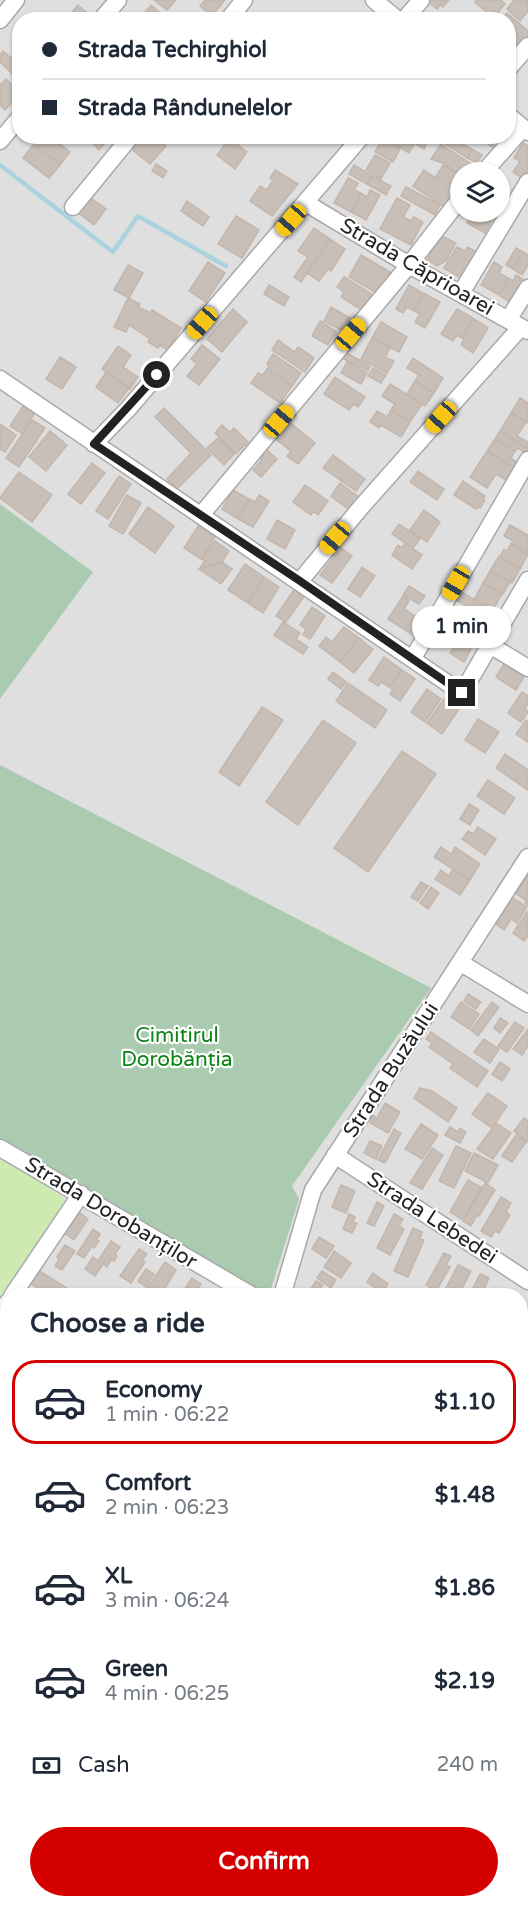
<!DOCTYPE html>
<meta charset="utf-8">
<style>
:root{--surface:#fff;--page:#f2f2f3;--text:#1f2937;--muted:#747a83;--line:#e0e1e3;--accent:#d40000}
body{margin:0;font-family:"Varela Round",sans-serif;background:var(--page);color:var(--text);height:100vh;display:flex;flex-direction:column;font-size:22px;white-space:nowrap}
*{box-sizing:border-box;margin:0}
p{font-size:20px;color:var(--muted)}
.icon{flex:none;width:33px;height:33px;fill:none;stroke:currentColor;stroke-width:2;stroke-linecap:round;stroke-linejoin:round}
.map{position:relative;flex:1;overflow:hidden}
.side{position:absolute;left:0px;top:1288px;width:528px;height:620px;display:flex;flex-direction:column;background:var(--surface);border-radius:24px 24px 0 0;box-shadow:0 2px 4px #0004}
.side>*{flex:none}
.hud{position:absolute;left:12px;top:12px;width:504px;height:132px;border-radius:24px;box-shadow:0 2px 4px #0004;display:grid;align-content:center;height:132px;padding:0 30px;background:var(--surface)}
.tools{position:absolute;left:450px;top:162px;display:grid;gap:12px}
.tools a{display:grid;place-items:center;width:60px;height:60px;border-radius:50%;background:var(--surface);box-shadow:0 2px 4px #0004;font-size:30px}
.end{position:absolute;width:27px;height:27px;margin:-14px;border:8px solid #222;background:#fff;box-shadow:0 0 0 3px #fff}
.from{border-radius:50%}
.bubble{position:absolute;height:42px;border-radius:21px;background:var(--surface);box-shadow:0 2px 4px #0004;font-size:20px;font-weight:700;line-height:42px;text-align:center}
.car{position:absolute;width:18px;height:36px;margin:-18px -9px;border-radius:8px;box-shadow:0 0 4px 2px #0007;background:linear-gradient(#f5c518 24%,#345 0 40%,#f5c518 0 76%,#345 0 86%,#f5c518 0)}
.hud b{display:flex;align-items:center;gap:21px;height:57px;font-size:22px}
.hud b+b{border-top:2px solid var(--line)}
.hud i{width:15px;height:15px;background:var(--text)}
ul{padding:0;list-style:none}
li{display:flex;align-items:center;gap:18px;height:84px;margin:0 12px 9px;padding:0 18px;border:3px solid transparent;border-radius:24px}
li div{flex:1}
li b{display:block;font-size:22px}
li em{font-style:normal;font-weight:700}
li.on{border-color:var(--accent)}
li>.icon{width:54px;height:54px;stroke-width:1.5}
h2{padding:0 30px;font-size:27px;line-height:72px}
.pay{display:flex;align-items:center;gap:15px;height:66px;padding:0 30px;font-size:22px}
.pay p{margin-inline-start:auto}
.primary-button{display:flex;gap:12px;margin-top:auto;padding:12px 30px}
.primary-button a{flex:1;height:69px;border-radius:36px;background:var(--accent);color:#fff;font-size:24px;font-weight:700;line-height:69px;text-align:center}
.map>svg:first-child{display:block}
.residential{fill:#e0dfdf;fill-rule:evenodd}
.grass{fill:#cdebb0}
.cemetery{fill:#aacbaf}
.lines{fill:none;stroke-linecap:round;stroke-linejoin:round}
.stream{stroke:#aad3df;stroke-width:4.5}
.building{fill:#c7bfb8;stroke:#c4b6ab;stroke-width:1.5}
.minor-casing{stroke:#a9a9a9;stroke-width:19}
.minor{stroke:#fff;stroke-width:16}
.route{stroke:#222;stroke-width:8}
.labels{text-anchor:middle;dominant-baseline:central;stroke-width:4.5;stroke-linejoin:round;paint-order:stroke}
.street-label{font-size:21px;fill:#222;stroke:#fff}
.park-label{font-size:21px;fill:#0c8416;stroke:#fff}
</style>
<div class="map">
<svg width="528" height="1907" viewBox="0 0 528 1907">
<rect width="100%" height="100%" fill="#f2efe9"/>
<path class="residential" d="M0,0H528V1907H0V1297L66,1199L0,1157ZM20,20H508V136H20ZM460,172H500V212H460ZM8,1296H520V1900H8Z"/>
<path class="grass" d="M0,1157L66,1199L0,1297Z"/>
<path class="cemetery" d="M0,504L93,572L0,699Z
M0,765L431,988L292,1186L299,1199L269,1295L0,1142Z"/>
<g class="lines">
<path class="stream" d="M0,165L113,252L138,216L226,266"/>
</g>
<path class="building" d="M154,0H176L167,10Z
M205,0H225L212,16L200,6Z
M429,0H449L443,7L440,5L437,9L428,2Z
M476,0H501L505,4L493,18L475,2Z
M514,0H528V11L520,21L507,9Z
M78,5L94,19L93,20H69L67,18Z
M151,5L164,16L161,20H139Z
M507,13L528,31V42L522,50L508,38V20H502Z
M3,51L11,58L15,54L20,58V81L0,62V55Z
M6,79L20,92V94L5,110L0,105V85Z
M40,136H50L70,152L60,165L34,144Z
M92,136H111L99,150L89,140Z
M140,136H154L166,146L150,164L130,148Z
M390,136H401L414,144L409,153L388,140Z
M406,136H416L415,138L426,145L424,149L406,138Z
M448,136L472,149L467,158L444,143Z
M480,136H499L492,147L479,138Z
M229,138L247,152L235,169L217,155Z
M382,139L400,149L393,162L375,152Z
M523,143L528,146V175L525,180L513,172L520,161L514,158Z
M34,144L60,165L49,178L23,158Z
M441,144L474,166L470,172L460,174L443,163L431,159Z
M472,149L482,155L477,163L467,158Z
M375,155L390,163L381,179L366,170Z
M156,164L167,171L163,178L152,171Z
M354,165L372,176L367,184L349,174Z
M443,165L458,174L450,185L436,176Z
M275,170L298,184L272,216L250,201L260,186L267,190L273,180L270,178Z
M424,170L455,191L444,207L413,186Z
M458,174L460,175V193L450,185Z
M372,176L391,186L386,195L367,184Z
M348,178L358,183L354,190L361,193L351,212L334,203Z
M406,187L440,205L435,215L401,196Z
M370,190L380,195L366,220L351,212L361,193L367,197Z
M500,190L511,196L503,211L500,209Z
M88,196L106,209L94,225L76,211Z
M397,198L410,205L403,217L411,221L414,217L423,222L411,245L380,229Z
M187,201L209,217L203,226L181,211Z
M474,212H481L493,218L485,233L467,223Z
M236,216L259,230L242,258L218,244Z
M314,228L330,239L301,282L294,277L308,257L298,251Z
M440,235L456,243L446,261L437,266L427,260Z
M330,239L345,249L331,271L328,269L319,281L307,273Z
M457,247L465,251L468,247L478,253L462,279L444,268Z
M516,248L523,252L513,269L506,265Z
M523,252L528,255V265L522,275L513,269Z
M361,255L390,272L378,294L349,277Z
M208,262L225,273L206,302L189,291Z
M494,262L502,267L499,273L508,278L499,295L481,285Z
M128,265L143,273L129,298L114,290Z
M516,275L526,281L513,304L499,295L508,278L513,281Z
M344,277L373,295L363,311L341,297L344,292L337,287Z
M269,285L289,297L284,306L264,294Z
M409,285L423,293L414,311L407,307L403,313L396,309Z
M423,293L440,302L425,328L415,322L420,314L414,311Z
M128,298L140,304L138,307L151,313L152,310L181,328L168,350L160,345L158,348L148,342L150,339L129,325L126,332L114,327Z
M331,307L350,318L343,331L324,321Z
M233,309L247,322L222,352L207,339Z
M457,309L473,318L462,338L457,335L453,341L441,334Z
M473,318L488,328L473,353L461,345L464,339L462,338Z
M320,321L336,331L328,345L312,336Z
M381,322L407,337L399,352L372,338Z
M372,338L390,348L385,357L394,361L387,373L361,359Z
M278,340L295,352L298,347L314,358L305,372L272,350Z
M202,345L220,359L199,385L187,376L197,364L191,359Z
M118,346L131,355L123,367L138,377L130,389L102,369Z
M345,352L370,366L368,371L342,358Z
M273,354L301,373L292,386L267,369L269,365L267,364Z
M60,357L76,367L62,389L46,379Z
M413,358L443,378L434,393L415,381L419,375L407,368Z
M347,362L367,373L361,384L341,373Z
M373,368L386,375L381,383L368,376Z
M267,369L292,386L280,403L251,383L258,373L263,375Z
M106,372L129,388L118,403L96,387Z
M335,377L365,397L358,407L353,404L349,410L324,394Z
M415,381L434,393L425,406L407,394Z
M390,384L422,404L410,422L391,410L395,404L382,396Z
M520,398L528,403V423L511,413Z
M23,406L35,413L21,433L10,426Z
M164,408L211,455L177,489L167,479L191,453L155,417Z
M391,410L410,422L401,437L381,425L379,428L370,422L377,411L387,417Z
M511,413L526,422L517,436L528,442V449L500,431Z
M32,420L45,428L19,467L6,458Z
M287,420L315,443L298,464L287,456L291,451L273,437Z
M0,424L16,435L5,452L0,449Z
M222,425L230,432L234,428L248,442L236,454L215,433Z
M50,431L67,445L46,471L29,457Z
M500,431L528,449L526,453L518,448L515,451L495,439Z
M218,438L234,454L224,465L207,448Z
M495,439L515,451L511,458L517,462L514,468L487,451Z
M266,449L277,459L261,477L253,470L262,460L259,457Z
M487,451L514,468L506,480L496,474L487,488L470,477Z
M333,455L365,479L356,491L323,468Z
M92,463L105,473L81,504L68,494Z
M418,471L444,489L437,500L410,482Z
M19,472L52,495L32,522L0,498Z
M119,476L131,484L108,519L96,511Z
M463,481L485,496L483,498L485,500L480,508L478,506L476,509L454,495Z
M340,483L361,499L352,512L331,496Z
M305,485L328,501L318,515L313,511L311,515L293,502Z
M233,490L249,499L238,519L222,509Z
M127,495L141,503L123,534L109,526Z
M259,495L269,501L253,527L238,519L249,499L255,502Z
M148,507L174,526L155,553L129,534Z
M424,510L440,522L427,542L410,530Z
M277,520L295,530L285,549L267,539Z
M399,524L420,539L413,548L392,534Z
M510,525L528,535V554L511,544L513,541L504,536Z
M198,526L215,537L201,559L184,548Z
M215,541L229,551L222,562L199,569L205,561L202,559Z
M405,543L422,555L412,569L392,555L398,545L402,548Z
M511,544L528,554L520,569L500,557L504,549L507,551Z
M341,548L352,556L332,583L320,575Z
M499,556L520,569L512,583L490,571Z
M222,562L232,569L221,584L199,569Z
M245,564L264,577L248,603L228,590Z
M362,567L375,576L360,597L348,589Z
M490,571L510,582L503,594L483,583Z
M264,577L279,587L263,613L248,603Z
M483,583L502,594L493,610L474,600Z
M409,586L425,596L419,604L403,595Z
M296,587L306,594L286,622L276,616Z
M461,592L493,610L484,624L464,612L467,606L456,600Z
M403,596L409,601L404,609L415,616L405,630L388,619Z
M312,607L325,616L310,639L303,635L306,629L300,625Z
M466,614L484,624L477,638L458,628Z
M415,616L430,626L420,640L405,630Z
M283,622L300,633L296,639L308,647L303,654L274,635Z
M344,627L359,638L340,662L319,646L326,637L332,642Z
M359,638L373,649L354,673L340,662Z
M457,641L471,649L464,662L450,653Z
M384,657L402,670L389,687L381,682L378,686L369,680Z
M504,664L524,677L516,690L496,677Z
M402,670L415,679L400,701L390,694L393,690L389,687Z
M333,672L346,682L341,689L328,679Z
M348,683L387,710L375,728L336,701Z
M427,689L441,699L425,722L411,712Z
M522,692L528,696V704L525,709L528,712L521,722L508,713Z
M444,699L459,709L442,734L427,723Z
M262,707L283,720L239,786L219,772Z
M478,719L499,732L485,753L465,740Z
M323,720L356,743L298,825L266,802Z
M526,720L528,722V742L516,734Z
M402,751L436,774L368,872L334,848Z
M505,754L528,770V790L496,768Z
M488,780L515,798L504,814L477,796Z
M469,804L479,810L470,825L460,819Z
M478,827L496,839L485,855L462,839L468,831L473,834Z
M441,847L451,854L455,847L480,864L470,880L434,857Z
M453,869L470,880L460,895L435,879L441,870L449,876Z
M528,874V905L525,903L526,900L516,894Z
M421,882L428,886L418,901L411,897Z
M431,887L439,893L428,909L420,903Z
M510,896L527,907L517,923L511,919L504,930L493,922Z
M527,912L528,936L524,941L513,933Z
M468,994L481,1002L476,1009L464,1001Z
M461,1002L479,1014L469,1029L451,1017Z
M492,1002L499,1007L478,1036L471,1030Z
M500,1018L508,1023L500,1033L494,1028Z
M515,1022L524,1028L507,1052L498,1046Z
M528,1029V1046L522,1055L513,1049Z
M431,1032L488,1071L477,1087L450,1068L453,1064L429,1047L432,1043L426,1039Z
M484,1039L499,1049L490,1063L474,1052Z
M500,1062L510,1069L502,1081L492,1074Z
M420,1088L432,1091L457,1108L448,1122L414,1098Z
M488,1093L507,1106L492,1128L472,1114Z
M385,1103L400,1112L388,1133L369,1122L373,1115L377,1118Z
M524,1118L528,1121V1142L514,1131Z
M496,1123L511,1133L493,1159L477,1149Z
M421,1124L438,1135L422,1159L405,1149Z
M450,1127L458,1132L460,1128L466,1132L460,1143L445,1135Z
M394,1129L401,1133L385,1163L378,1160Z
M516,1135L526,1142L512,1162L502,1156Z
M370,1141L382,1146L376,1159L364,1153Z
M456,1146L471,1153L454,1188L439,1181Z
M432,1148L443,1155L422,1189L410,1183Z
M474,1153L498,1165L488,1183L465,1171Z
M468,1180L481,1187L463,1220L450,1212Z
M485,1183L495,1190L479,1216L477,1215L471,1226L463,1221Z
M341,1185L355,1191L346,1213L332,1207Z
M501,1197L511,1203L506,1212L510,1215L499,1233L495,1231L491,1237L481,1231Z
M377,1202L384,1206L374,1226L367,1223Z
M77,1211L88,1219L74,1240L63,1232Z
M349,1214L355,1217L353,1222L357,1223L352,1233L343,1229Z
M394,1214L403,1219L399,1226L404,1229L390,1255L377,1248Z
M413,1228L422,1232L420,1239L424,1240L408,1277L394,1271Z
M93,1229L100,1234L96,1240L99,1241L94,1248L92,1246L84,1258L77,1254Z
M319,1237L334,1246L326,1258L312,1249Z
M111,1241L120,1247L115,1254L117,1256L114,1261L111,1260L107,1267L103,1264L95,1276L85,1269L93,1257L98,1261Z
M65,1245L75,1251L62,1270L55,1266L59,1259L57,1257Z
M139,1249L147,1254L142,1260L145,1262L131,1283L120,1276Z
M334,1251L351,1263L341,1278L324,1267Z
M444,1253L451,1256L446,1265L450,1267L436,1291L426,1285Z
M165,1262L176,1270L164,1290L168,1293L165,1296H142Z
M458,1265L471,1271L458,1296H442Z
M146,1269L154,1274L146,1287L138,1281Z
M38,1270L70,1290L66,1296H50L30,1283Z
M322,1271L336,1280L331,1288L317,1278Z
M373,1273L388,1284L382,1293L367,1282Z
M480,1274L489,1278L481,1296H469Z
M192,1278L201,1284L196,1291L199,1293L197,1296H180Z
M316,1281L323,1285L320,1289L324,1291L320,1296L317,1294L315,1296H306Z
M0,1366L8,1370L6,1384L0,1381Z
M0,1400L8,1404V1422L0,1418Z
M528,1421V1447L520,1442V1433Z
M528,1488V1518L523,1527L520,1526V1503Z
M524,1529L528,1532V1537L520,1550V1534Z
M0,1580L8,1584V1592L3,1600L0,1598Z
M520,1604L528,1609V1632L520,1627Z
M4,1679L8,1680V1700L0,1696V1687Z
M6,1719H8V1779L0,1776V1736Z
M528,1719V1747L526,1749L520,1746V1730Z
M527,1754H528V1774L520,1769V1763Z
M8,1849V1887L0,1890V1852Z
M524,1849H528V1903L517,1902L520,1900V1851L524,1852Z
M158,1900H185V1901L179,1904L180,1907H154L152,1903Z
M189,1900H204L206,1907H182L190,1903Z
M309,1900H324L326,1907H312Z"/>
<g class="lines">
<g class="minor-casing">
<path id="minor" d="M374,0L398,20
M0,20L16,0
M101,20L118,0
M228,20L244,0
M404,20L421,0
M508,69L528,46
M508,115L528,132
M0,141L20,117
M484,172L523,128
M306,203L409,265L528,331
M73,207L131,136
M461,293L528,182
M508,320L528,288
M0,379L462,693L528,580
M94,444L128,409L362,136
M201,515L409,265L460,199
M300,581L362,506L521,327
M490,645L528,668
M413,658L528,460
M461,963L528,1004
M0,1148L253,1296
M335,1155L528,1281
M12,1296L81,1194
M282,1296L313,1190L528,857
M0,1313L8,1302
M520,1465L528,1470
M0,1638L8,1628
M520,1666L528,1671
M0,1796H8
M520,1829L528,1830
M137,1900L141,1907
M274,1900L278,1907"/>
</g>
<use href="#minor" class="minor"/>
</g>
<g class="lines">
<path class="route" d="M157,375L94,444L300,581L462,693"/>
</g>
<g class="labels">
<g class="street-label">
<text transform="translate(417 267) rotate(30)">Strada Căprioarei</text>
<text transform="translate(391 1070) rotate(-57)">Strada Buzăului</text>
<text transform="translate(111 1213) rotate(31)">Strada Dorobanților</text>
<text transform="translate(432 1218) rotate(33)">Strada Lebedei</text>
</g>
<g class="park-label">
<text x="177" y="1035">Cimitirul<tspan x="177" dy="24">Dorobănția</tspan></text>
</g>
</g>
</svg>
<div class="tools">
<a><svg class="icon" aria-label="layers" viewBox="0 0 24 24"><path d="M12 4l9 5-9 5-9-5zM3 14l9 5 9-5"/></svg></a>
</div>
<i class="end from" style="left:157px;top:375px"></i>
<i class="end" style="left:462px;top:693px"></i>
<div class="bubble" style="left:412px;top:606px;width:99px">1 min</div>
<i class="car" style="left:291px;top:220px;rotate:221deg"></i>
<i class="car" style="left:202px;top:323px;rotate:221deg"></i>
<i class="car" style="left:351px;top:334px;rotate:40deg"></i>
<i class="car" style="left:441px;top:417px;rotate:222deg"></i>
<i class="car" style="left:279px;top:421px;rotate:40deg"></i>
<i class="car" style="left:335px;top:538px;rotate:220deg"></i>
<i class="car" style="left:456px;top:583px;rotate:210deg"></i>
<div class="hud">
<b><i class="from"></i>Strada Techirghiol</b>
<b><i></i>Strada Rândunelelor</b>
</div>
<section class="side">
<h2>Choose a ride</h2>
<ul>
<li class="on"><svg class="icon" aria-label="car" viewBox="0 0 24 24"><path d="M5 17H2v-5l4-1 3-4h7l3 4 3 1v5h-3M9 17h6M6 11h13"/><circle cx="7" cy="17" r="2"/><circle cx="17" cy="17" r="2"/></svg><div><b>Economy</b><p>1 min · 06:22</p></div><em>$1.10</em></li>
<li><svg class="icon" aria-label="car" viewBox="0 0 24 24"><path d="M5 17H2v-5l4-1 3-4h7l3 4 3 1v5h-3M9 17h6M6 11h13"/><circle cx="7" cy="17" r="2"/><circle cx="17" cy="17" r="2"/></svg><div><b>Comfort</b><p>2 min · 06:23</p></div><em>$1.48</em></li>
<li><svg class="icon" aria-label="car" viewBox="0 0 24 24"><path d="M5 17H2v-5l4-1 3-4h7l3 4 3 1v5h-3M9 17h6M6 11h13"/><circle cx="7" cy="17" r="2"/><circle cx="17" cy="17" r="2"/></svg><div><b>XL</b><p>3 min · 06:24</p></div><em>$1.86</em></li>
<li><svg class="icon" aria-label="car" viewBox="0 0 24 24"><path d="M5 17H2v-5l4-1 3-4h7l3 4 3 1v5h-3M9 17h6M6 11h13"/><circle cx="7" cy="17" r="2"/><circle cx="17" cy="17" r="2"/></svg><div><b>Green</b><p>4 min · 06:25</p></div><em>$2.19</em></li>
</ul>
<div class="pay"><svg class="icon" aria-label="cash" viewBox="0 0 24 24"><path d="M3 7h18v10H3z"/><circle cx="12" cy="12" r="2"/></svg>Cash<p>240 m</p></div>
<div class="primary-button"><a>Confirm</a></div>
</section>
</div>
